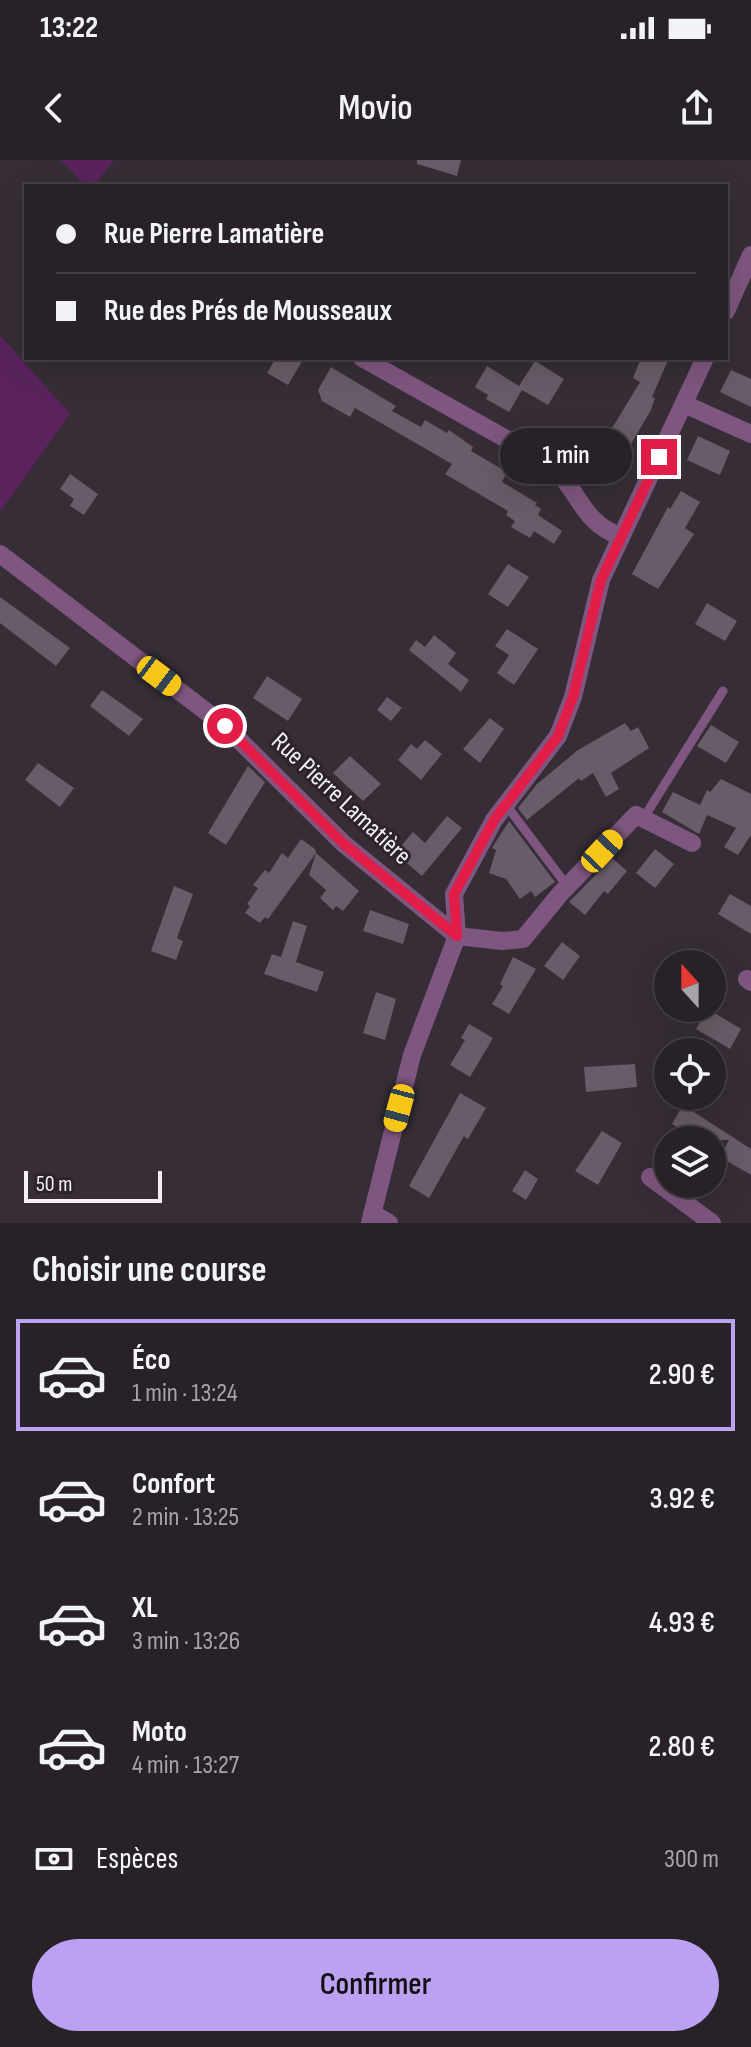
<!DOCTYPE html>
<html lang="fr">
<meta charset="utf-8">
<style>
:root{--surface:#282228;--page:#342f34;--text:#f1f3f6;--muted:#a5a4a8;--line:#443f45;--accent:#bca0f2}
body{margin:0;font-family:"Sofia Sans Condensed",sans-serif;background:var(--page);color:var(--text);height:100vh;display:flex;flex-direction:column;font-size:30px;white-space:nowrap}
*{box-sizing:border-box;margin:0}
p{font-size:26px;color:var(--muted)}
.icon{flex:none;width:44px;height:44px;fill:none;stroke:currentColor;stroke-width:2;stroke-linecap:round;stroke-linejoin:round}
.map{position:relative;height:1063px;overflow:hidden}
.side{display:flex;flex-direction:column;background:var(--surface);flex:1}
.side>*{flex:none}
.banner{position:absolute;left:24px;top:24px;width:704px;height:176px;border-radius:0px;box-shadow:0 8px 32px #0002,0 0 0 2px var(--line);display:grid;align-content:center;height:176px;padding:0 32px;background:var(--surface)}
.needle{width:52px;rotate:339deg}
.controls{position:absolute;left:654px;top:790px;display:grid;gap:16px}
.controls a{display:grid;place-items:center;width:72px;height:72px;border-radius:50%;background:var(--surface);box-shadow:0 8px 32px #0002,0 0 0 2px var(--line);font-size:40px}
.scale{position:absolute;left:24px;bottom:20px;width:138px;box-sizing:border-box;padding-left:8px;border:4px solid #f5eff5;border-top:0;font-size:22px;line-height:28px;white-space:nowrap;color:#f5eff5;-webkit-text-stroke:6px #2c232c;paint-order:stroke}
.end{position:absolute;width:36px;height:36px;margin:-18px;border:10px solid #e11d48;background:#fff;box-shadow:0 0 0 4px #fff}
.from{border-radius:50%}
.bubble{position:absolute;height:56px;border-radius:28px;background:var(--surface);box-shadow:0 8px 32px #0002,0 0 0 2px var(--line);font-size:26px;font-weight:600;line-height:56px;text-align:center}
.car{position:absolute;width:24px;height:48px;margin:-24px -12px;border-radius:10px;box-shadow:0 0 6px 2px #0007;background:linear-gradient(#f5c518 24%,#345 0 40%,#f5c518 0 76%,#345 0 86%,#f5c518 0)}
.banner b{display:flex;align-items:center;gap:28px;height:76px;font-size:30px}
.banner b+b{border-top:2px solid var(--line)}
.banner i{width:20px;height:20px;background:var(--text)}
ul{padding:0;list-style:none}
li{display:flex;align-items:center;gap:24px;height:112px;margin:0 16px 12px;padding:0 16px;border:4px solid transparent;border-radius:0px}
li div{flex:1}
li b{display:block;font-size:30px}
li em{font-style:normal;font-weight:600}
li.active{border-color:var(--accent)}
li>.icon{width:72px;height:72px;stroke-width:1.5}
h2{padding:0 32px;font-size:36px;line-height:96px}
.pay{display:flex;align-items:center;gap:20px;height:88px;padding:0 32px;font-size:30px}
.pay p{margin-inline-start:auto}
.button{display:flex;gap:16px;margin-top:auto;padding:16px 32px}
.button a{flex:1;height:92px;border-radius:48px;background:var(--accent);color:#111;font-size:32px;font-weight:600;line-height:92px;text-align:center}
.status{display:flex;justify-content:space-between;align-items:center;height:56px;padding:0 40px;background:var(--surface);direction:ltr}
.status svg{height:22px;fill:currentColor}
header{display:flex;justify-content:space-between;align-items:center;height:104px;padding:0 32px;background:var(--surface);font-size:36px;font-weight:600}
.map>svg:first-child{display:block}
.green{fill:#5a235d}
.building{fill:#675c67}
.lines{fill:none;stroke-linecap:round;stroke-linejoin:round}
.service{stroke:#7e567f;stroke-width:9}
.minor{stroke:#7e567f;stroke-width:18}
.route{stroke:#e11d48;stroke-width:10}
.labels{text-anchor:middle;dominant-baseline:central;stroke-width:6;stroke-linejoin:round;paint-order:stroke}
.street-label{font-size:26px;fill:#f5eff5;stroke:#2c232c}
</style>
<div class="status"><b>13:22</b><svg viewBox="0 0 49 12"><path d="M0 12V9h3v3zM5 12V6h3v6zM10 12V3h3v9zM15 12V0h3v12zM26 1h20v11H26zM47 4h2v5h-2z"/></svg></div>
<header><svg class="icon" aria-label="back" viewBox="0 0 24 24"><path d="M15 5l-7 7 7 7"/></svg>Movio<svg class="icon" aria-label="share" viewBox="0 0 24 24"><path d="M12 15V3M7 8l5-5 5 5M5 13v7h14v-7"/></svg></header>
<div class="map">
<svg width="751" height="1063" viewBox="0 0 751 1063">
<rect width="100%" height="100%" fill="#362d36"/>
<path class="green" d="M61,0H114L94,26H85Z
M0,175L70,254L0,352Z"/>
<path class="building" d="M417,0H461L457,16L417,4Z
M276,198H304L288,225L267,213Z
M641,198H669L652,237L655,238L651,250L631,284L624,279L600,316L579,303L598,273L606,278L640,222L633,218Z
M535,201L564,219L548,245L522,230L509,252L486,239L488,235L475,227L487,206L519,226Z
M331,207L396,246L392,251L421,267L425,260L447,273L449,270L473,287L471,291L507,312L502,322L537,343L535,345L541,349L538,355L562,371L554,384L534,371L530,378L511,367L515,361L506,355L508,351L445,314L452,304L355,248L350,257L322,241L318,230Z
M731,210L751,219V247L720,232Z
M698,276L730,291L720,315L687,300Z
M70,314L98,334L84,355L70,346L74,339L60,329Z
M681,331L700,342L685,368L694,374L658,429L632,414L668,347L670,349Z
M508,404L529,417L508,447L488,434Z
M0,437L70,488L56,506L0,463Z
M707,443L737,461L725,481L695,464Z
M507,469L538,489L514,525L497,513L509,495L495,486Z
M434,475L456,493L448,504L469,520L461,532L409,490L416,480L425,487Z
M267,516L302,539L288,561L253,538Z
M102,530L143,559L129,576L90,546Z
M387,537L402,548L391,561L377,550Z
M490,558L504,569L480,603L463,589Z
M625,563L631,571L638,567L649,588L611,613L619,629L606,637L593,613L581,621L579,618L527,660L518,648L537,624L578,590Z
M711,565L739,582L726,603L697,586Z
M425,580L442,594L421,620L398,600L411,584L417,589Z
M350,596L381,624L363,641L333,613Z
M38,603L74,628L60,647L25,620Z
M248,606L265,622L226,685L208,673Z
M721,619L751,634V675L738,695L724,687L736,668L707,655L699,674L662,652L673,632L700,645L707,630L710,632Z
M447,656L462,668L422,716L395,693L413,672L425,683Z
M509,661L555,722L535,737L531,731L520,739L506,719L489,713L496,690L492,688Z
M301,679L315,689L316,693L268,759L265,757L260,763L245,753L250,746L247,744L258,728L253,725L265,710L269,713L282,693L288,698Z
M655,689L674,704L655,728L636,713Z
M316,693L359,731L343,751L336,746L333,750L320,738L326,730L309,715Z
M612,698L627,711L608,734L604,731L585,755L569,742Z
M174,726L193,734L177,778L183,781L176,800L151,791Z
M730,734L751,746V774L718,754Z
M370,750L409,764L403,784L363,771Z
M293,761L307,766L296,802L324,812L317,832L264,814L272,794L281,797Z
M562,782L580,796L563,820L544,806Z
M513,797L536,809L509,854L492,844L503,826L500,824Z
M376,832L396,839L385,880L363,873Z
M708,849L741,869L730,889L696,869Z
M469,864L493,878L470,917L450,905L465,880L461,878Z
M635,904L637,927L586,932L584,907Z
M460,933L486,948L468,979L464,976L429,1038L409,1026Z
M683,945L751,989V1015L720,997L729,980H699L672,964Z
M602,971L622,983L598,1025L575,1011Z
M525,1010L538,1019L526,1040L512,1031Z"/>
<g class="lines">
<path class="service" d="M506,645L568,727
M643,659L723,531"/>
<path class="minor" d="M726,151L751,95
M362,198L540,298C548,304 558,311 564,319C583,344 588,364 621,377
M684,244L751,274
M0,394L225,566L344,684L457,776
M457,776L502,781L523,779L560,734L636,655L692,683
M747,819L751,822
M650,1017L712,1063
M372,1053L389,1063
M370,1063L412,895L457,776L454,734L494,660L558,576L573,537L601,420L705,198"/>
</g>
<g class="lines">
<path class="route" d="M225,566L344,684L457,776L454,734L494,660L558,576L573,537L601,420L659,297"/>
</g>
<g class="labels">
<g class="street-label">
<text transform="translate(341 639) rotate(43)">Rue Pierre Lamatière</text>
</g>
</g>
</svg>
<div class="controls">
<a><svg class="needle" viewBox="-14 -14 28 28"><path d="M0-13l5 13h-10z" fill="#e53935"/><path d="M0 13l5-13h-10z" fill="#a5a4a8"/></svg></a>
<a><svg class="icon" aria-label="locate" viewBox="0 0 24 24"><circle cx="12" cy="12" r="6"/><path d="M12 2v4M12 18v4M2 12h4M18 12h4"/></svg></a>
<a><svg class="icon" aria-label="layers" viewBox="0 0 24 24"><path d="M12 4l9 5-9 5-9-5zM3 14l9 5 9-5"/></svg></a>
</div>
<div class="scale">50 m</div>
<i class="end from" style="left:225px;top:566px"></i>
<i class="end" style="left:659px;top:297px"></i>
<div class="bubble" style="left:500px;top:268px;width:132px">1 min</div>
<i class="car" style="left:159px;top:516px;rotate:127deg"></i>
<i class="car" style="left:602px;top:691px;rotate:43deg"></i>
<i class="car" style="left:399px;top:948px;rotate:195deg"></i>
<div class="banner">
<b><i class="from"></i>Rue Pierre Lamatière</b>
<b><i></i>Rue des Prés de Mousseaux</b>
</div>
</div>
<section class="side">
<h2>Choisir une course</h2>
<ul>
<li class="active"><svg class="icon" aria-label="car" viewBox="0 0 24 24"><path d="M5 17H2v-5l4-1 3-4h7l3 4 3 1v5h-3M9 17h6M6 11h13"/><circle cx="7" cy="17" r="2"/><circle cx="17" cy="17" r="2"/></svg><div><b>Éco</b><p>1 min · 13:24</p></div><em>2.90 €</em></li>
<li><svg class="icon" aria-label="car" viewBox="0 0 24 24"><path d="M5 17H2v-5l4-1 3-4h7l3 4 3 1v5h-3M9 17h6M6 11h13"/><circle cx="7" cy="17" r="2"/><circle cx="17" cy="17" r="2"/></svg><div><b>Confort</b><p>2 min · 13:25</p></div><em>3.92 €</em></li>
<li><svg class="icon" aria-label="car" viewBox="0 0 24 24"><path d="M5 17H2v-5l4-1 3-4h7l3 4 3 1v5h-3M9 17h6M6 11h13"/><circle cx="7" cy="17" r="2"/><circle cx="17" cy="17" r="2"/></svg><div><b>XL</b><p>3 min · 13:26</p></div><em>4.93 €</em></li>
<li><svg class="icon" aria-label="car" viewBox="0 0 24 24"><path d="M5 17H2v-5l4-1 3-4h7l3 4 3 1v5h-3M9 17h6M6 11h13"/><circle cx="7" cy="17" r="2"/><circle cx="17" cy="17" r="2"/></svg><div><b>Moto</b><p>4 min · 13:27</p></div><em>2.80 €</em></li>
</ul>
<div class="pay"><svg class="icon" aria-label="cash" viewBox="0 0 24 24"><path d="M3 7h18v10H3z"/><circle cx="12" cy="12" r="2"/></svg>Espèces<p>300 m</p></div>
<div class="button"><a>Confirmer</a></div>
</section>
